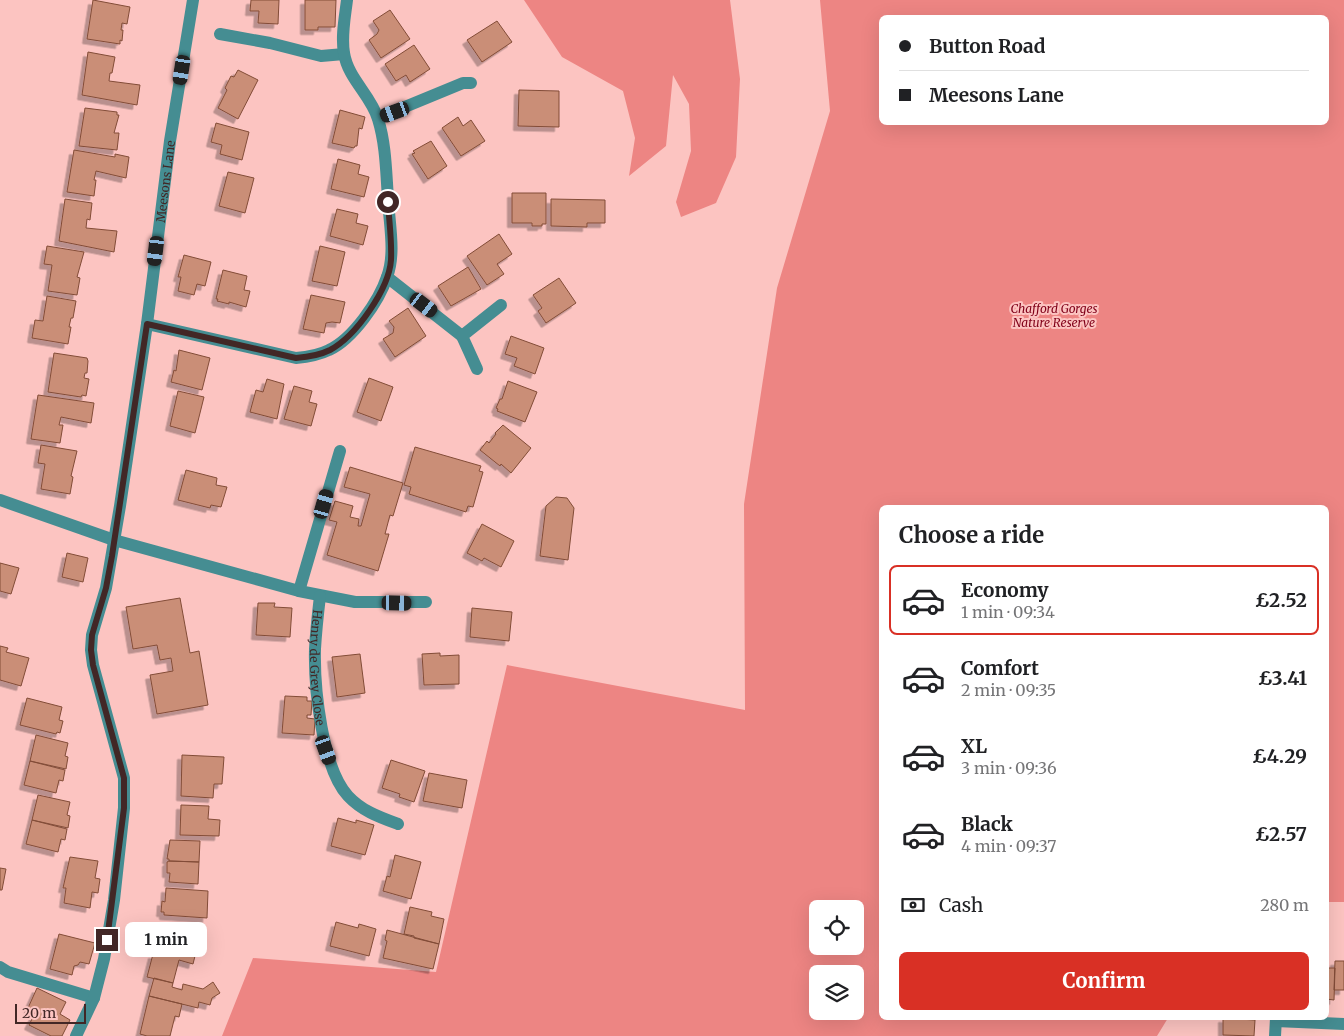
<!DOCTYPE html>
<meta charset="utf-8">
<style>
:root{--surface:#fff;--page:#f2f2f2;--text:#202124;--muted:#757577;--line:#e0e0e0;--accent:#d93025}
body{margin:0;font-family:Merriweather,serif;background:var(--page);color:var(--text);height:100vh;display:flex;flex-direction:column;font-size:19px;white-space:nowrap}
*{box-sizing:border-box;margin:0}
p{font-size:16px;color:var(--muted)}
.icon{flex:none;width:28px;height:28px;fill:none;stroke:currentColor;stroke-width:2;stroke-linecap:round;stroke-linejoin:round}
.map{position:relative;flex:1;overflow:hidden}
.details{position:absolute;left:879px;top:505px;width:450px;height:515px;display:flex;flex-direction:column;background:var(--surface);border-radius:8px;box-shadow:0 5px 20px #0002}
.details>*{flex:none}
.top-card{position:absolute;left:879px;top:15px;width:450px;height:110px;border-radius:8px;box-shadow:0 5px 20px #0002;display:grid;align-content:center;height:110px;padding:0 20px;background:var(--surface)}
.fabs{position:absolute;left:809px;top:900px;display:grid;gap:10px}
.fabs a{display:grid;place-items:center;width:55px;height:55px;border-radius:8px;background:var(--surface);box-shadow:0 5px 20px #0002;font-size:25px}
.scale{position:absolute;left:15px;bottom:12px;width:71px;box-sizing:border-box;padding-left:5px;border:2px solid #422726;border-top:0;font-size:14px;line-height:18px;white-space:nowrap;color:#422726;-webkit-text-stroke:4px #fcc4c1;paint-order:stroke}
.end{position:absolute;width:22px;height:22px;margin:-11px;border:6px solid #422726;background:#fff;box-shadow:0 0 0 2px #fff}
.from{border-radius:50%}
.bubble{position:absolute;height:35px;border-radius:8px;background:var(--surface);box-shadow:0 5px 20px #0002;font-size:16px;font-weight:700;line-height:35px;text-align:center}
.car{position:absolute;width:15px;height:30px;margin:-15px -8px;border-radius:6px;box-shadow:0 0 4px 1px #0007;background:linear-gradient(#222 24%,#8ab4d8 0 40%,#222 0 76%,#8ab4d8 0 86%,#222 0)}
.top-card b{display:flex;align-items:center;gap:18px;height:48px;font-size:19px}
.top-card b+b{border-top:1px solid var(--line)}
.top-card i{width:12px;height:12px;background:var(--text)}
ul{padding:0;list-style:none}
li{display:flex;align-items:center;gap:15px;height:70px;margin:0 10px 8px;padding:0 10px;border:2px solid transparent;border-radius:8px}
li div{flex:1}
li b{display:block;font-size:19px}
li em{font-style:normal;font-weight:700}
li.active{border-color:var(--accent)}
li>.icon{width:45px;height:45px;stroke-width:1.5}
h2{padding:0 20px;font-size:22px;line-height:60px}
.pay{display:flex;align-items:center;gap:12px;height:55px;padding:0 20px;font-size:19px}
.pay p{margin-inline-start:auto}
.cta{display:flex;gap:10px;margin-top:auto;padding:10px 20px}
.cta a{flex:1;height:58px;border-radius:8px;background:var(--accent);color:#fff;font-size:20px;font-weight:700;line-height:58px;text-align:center}
.map>svg:first-child{display:block}
.green{fill:#ed8583;fill-rule:evenodd}
.building{fill:#ca8e77;stroke:#824c37;filter:url(#shadow)}
.lines{fill:none;stroke-linecap:round;stroke-linejoin:round}
.minor{stroke:#458d92;stroke-width:12}
.route{stroke:#422726;stroke-width:6}
.labels{text-anchor:middle;dominant-baseline:central;stroke-width:4;stroke-linejoin:round;paint-order:stroke}
.street-label{font-size:12px;fill:#422726;stroke:#fcc4c1}
.park-label{font-size:12px;font-style:italic;fill:#800019;stroke:#fcc4c1}
</style>
<div class="map">
<svg width="1344" height="1036" viewBox="0 0 1344 1036">
<defs>
<filter id="shadow"><feDropShadow dx="-4.5" dy="4.5" stdDeviation="0" flood-color="#0004"/></filter>
</defs>
<rect width="100%" height="100%" fill="#fcc4c1"/>
<path class="green" d="M524,0H730L740,79L736,157L716,203L681,217L676,202L691,151L689,104L673,75L666,146L629,176L635,138L623,91L562,57Z
M820,0H1344V902H1326V508H881V1018H1168L1157,1036H222L253,958L436,972L507,665L745,710L744,504L777,288L830,111ZM881,18H1326V122H881ZM818,909H855V946H818ZM818,974H855V1011H818Z"/>
<path class="building" d="M93,0L130,7L127,24L122,23L121,30H123L122,41L120,40V44L87,39Z
M251,0H279L278,24L258,23L259,11H250Z
M305,0H336L335,27H318V30H305Z
M390,10L410,39L381,58L369,40L377,34L379,30L373,21Z
M497,21L512,42L482,62L467,40Z
M414,45L430,69L410,82L406,75L396,81L385,64Z
M88,52L115,57L112,73H110L109,81L140,85L137,105L82,95Z
M238,70L258,80L238,119L218,108L227,90L225,88L231,76L234,77Z
M519,90L559,91V127L518,126Z
M85,108L117,112V115H119L114,133H119L117,150L79,146Z
M340,110L365,117L362,129L359,128L357,146H355L354,148L332,143Z
M458,117L463,126L471,120L485,141L461,156L442,128Z
M216,123L249,132L242,160L220,154L222,145L211,142Z
M431,141L447,166L428,179L412,154L415,153L413,151Z
M74,150L115,157V154L129,157L126,178L96,171L94,180H96L94,196L67,192Z
M338,159L360,165L358,174L369,177L364,197L331,189Z
M228,172L254,178L245,213L219,206Z
M512,193H546V224H542V226H532V223H512Z
M65,199L92,203L90,220L87,219L86,228L117,231L114,252L59,241Z
M551,199L605,200V223H587V227L551,226Z
M337,209L358,214L356,223L368,226L363,245L330,236Z
M499,234L512,254L497,264L504,274L487,285L467,256Z
M47,246L84,252L77,277L80,278L77,295L48,291L52,265L44,264Z
M320,246L345,252L337,286L312,281Z
M184,255L211,262L205,286L197,284L194,295L178,291L181,277H178Z
M468,267L481,289L451,306L438,286Z
M223,270L247,276L244,290L250,291L246,307L229,302V304L217,301L218,299H216Z
M559,278L576,303L546,323L538,311L542,308L533,295Z
M311,295L345,302L340,323L332,322L326,323L324,333L303,329Z
M47,296L76,301L73,318H71L69,327H71L68,344L32,338L35,320L43,321Z
M408,308L426,336L395,357L383,339L393,333L394,327L389,321Z
M511,336L544,348L535,374L514,366L517,358L505,354Z
M179,350L210,358L202,390L171,382L174,370L176,371Z
M54,353L87,358L88,361L87,373H85L84,378L89,379L86,396L82,395L81,397L48,392Z
M369,378L393,387L381,421L357,412Z
M267,379L284,384L277,419L250,412L256,390L263,392Z
M508,381L537,392L525,422L497,411L498,409L496,408L500,399H502Z
M294,386L312,391L309,402L317,404L311,426L284,419Z
M178,391L204,397L195,433L170,426Z
M38,395L94,403L91,423L61,417L59,425H63L60,443L31,439Z
M503,425L531,448L511,473L501,464L500,466L480,450L487,441L489,443L496,434L495,433Z
M41,445L77,451L71,476L73,477L70,494L41,489L45,464L38,463Z
M415,447L481,466L479,471L483,472L473,507L468,506L466,512L409,494L411,487L404,485Z
M350,467L403,483L393,516L390,515L385,534H389L378,571L327,555L337,522L329,520L335,501L353,506L350,517L359,519L358,526H361L370,494L344,487Z
M186,470L217,478L216,485L227,487L221,507L211,505L210,508L178,500Z
M556,497L567,498L574,508L568,560L540,556L546,506Z
M482,524L514,541L501,567L484,558L482,561L467,553Z
M67,553L88,558L83,582L62,577Z
M0,563L19,568L11,594L0,591Z
M180,598L190,653L199,651L208,705L157,714L150,675L173,671L171,658L160,660L157,645L133,649L126,607Z
M258,603H275L274,607L292,608L290,637L256,635Z
M472,608L512,612L509,641L470,637Z
M0,646L8,648L6,652L29,658L21,686L0,680Z
M440,653V656L459,655V684L424,685L422,654Z
M360,654L365,693L337,697L332,657Z
M285,696L307,697V701H312L311,715H307V718L315,719L314,735L282,733Z
M27,698L62,707L59,720L63,721L60,733L57,732L56,734L20,725Z
M36,735L68,743L65,756L68,757L66,769L30,761Z
M182,755L224,757L222,784H214L213,798L181,796Z
M391,760L425,771L414,802L399,797L400,794L382,788Z
M30,761L65,770L63,781L59,780L56,793L24,785Z
M429,773L467,780L462,808L423,801Z
M38,795L70,802L67,815L70,816L68,828L32,820Z
M181,805L209,806L208,819L220,820L219,836L180,835Z
M338,818L356,823V820L374,825L365,855L331,846Z
M32,820L67,829L65,840L61,839L58,852L26,844Z
M170,840L200,841L199,862L169,861V859H167Z
M395,855L421,862L411,899L383,891L387,876L390,877Z
M70,857L98,861L95,878L100,879L98,893L92,892L90,908L64,903L66,888H63Z
M169,861L199,862L198,884L169,882L170,873H167V862Z
M0,868L6,869L2,890H0Z
M166,888L208,891L207,918L164,915V912H161L162,901L165,902Z
M410,907L432,912L431,916L444,919L439,944L414,938V936L404,934Z
M336,922L358,928L359,924L376,929L369,956L330,946Z
M166,923L196,931L193,943L198,944L193,964L179,960L173,983L147,977L153,954L158,955Z
M387,930L439,944L433,969L383,958L387,941L385,940Z
M59,934L95,943L89,964L80,962L78,965L74,966L72,975L50,969Z
M1335,961H1344V990H1334Z
M1326,968H1335L1334,1000L1326,999Z
M154,978L173,983L172,987L182,990L183,984L203,989L213,982L220,993L212,998L210,1005L199,1002L198,1008L149,996Z
M37,988L66,1002L60,1014L70,1020L62,1036H51L29,1025L36,1011L28,1008Z
M149,996L182,1004L179,1017L175,1016L170,1036H147L140,1034Z
M1223,1018L1255,1020L1254,1036L1223,1035Z"/>
<g class="lines">
<g class="minor">
<path d="M220,34L270,43L321,56L344,54"/>
<path d="M378,118L463,83H471"/>
<path d="M387,277L462,336"/>
<path d="M147,324L296,358C308,357 319,355 329,350C353,339 379,301 387,277C396,253 389,223 388,198C386,172 386,145 378,119C371,95 348,79 344,53C341,36 345,17 347,0"/>
<path d="M477,369L462,336L501,305"/>
<path d="M0,500L114,540L299,591L355,602H426"/>
<path d="M299,591L340,451"/>
<path id="s1" d="M320,596C318,613 316,631 315,649C314,687 322,768 348,796C362,811 379,817 398,824"/>
<path d="M0,967L8,972L94,998"/>
<path d="M1276,1021L1344,1024"/>
<path id="s2" d="M76,1036L94,998L104,959L114,900L124,808V778L93,665L91,650L92,635L106,588L120,506L147,324L170,141L193,0"/>
<path d="M1275,1036L1276,1018"/>
</g>
</g>
<g class="lines">
<path class="route" d="M107,940L124,808V778L93,665L91,650L92,635L106,588L112,556L147,324L296,358C308,357 320,355 330,350C356,336 389,289 391,260C392,240 389,221 388,202"/>
</g>
<g class="labels">
<g class="street-label">
<text stroke="none"><textPath href="#s2" startOffset="872">Meesons Lane</textPath></text>
<text stroke="none"><textPath href="#s1" startOffset="72">Henry de Grey Close</textPath></text>
</g>
<g class="park-label">
<text x="1054" y="308">Chafford Gorges<tspan x="1054" dy="14">Nature Reserve</tspan></text>
</g>
</g>
</svg>
<div class="fabs">
<a><svg class="icon" aria-label="locate" viewBox="0 0 24 24"><circle cx="12" cy="12" r="6"/><path d="M12 2v4M12 18v4M2 12h4M18 12h4"/></svg></a>
<a><svg class="icon" aria-label="layers" viewBox="0 0 24 24"><path d="M12 4l9 5-9 5-9-5zM3 14l9 5 9-5"/></svg></a>
</div>
<div class="scale">20 m</div>
<i class="end from" style="left:388px;top:202px"></i>
<i class="end" style="left:107px;top:940px"></i>
<div class="bubble" style="left:125px;top:922px;width:82px">1 min</div>
<i class="car" style="left:182px;top:70px;rotate:189deg"></i>
<i class="car" style="left:395px;top:112px;rotate:250deg"></i>
<i class="car" style="left:156px;top:251px;rotate:187deg"></i>
<i class="car" style="left:424px;top:305px;rotate:127deg"></i>
<i class="car" style="left:324px;top:504px;rotate:16deg"></i>
<i class="car" style="left:397px;top:603px;rotate:91deg"></i>
<i class="car" style="left:326px;top:750px;rotate:160deg"></i>
<div class="top-card">
<b><i class="from"></i>Button Road</b>
<b><i></i>Meesons Lane</b>
</div>
<section class="details">
<h2>Choose a ride</h2>
<ul>
<li class="active"><svg class="icon" aria-label="car" viewBox="0 0 24 24"><path d="M5 17H2v-5l4-1 3-4h7l3 4 3 1v5h-3M9 17h6M6 11h13"/><circle cx="7" cy="17" r="2"/><circle cx="17" cy="17" r="2"/></svg><div><b>Economy</b><p>1 min · 09:34</p></div><em>£2.52</em></li>
<li><svg class="icon" aria-label="car" viewBox="0 0 24 24"><path d="M5 17H2v-5l4-1 3-4h7l3 4 3 1v5h-3M9 17h6M6 11h13"/><circle cx="7" cy="17" r="2"/><circle cx="17" cy="17" r="2"/></svg><div><b>Comfort</b><p>2 min · 09:35</p></div><em>£3.41</em></li>
<li><svg class="icon" aria-label="car" viewBox="0 0 24 24"><path d="M5 17H2v-5l4-1 3-4h7l3 4 3 1v5h-3M9 17h6M6 11h13"/><circle cx="7" cy="17" r="2"/><circle cx="17" cy="17" r="2"/></svg><div><b>XL</b><p>3 min · 09:36</p></div><em>£4.29</em></li>
<li><svg class="icon" aria-label="car" viewBox="0 0 24 24"><path d="M5 17H2v-5l4-1 3-4h7l3 4 3 1v5h-3M9 17h6M6 11h13"/><circle cx="7" cy="17" r="2"/><circle cx="17" cy="17" r="2"/></svg><div><b>Black</b><p>4 min · 09:37</p></div><em>£2.57</em></li>
</ul>
<div class="pay"><svg class="icon" aria-label="cash" viewBox="0 0 24 24"><path d="M3 7h18v10H3z"/><circle cx="12" cy="12" r="2"/></svg>Cash<p>280 m</p></div>
<div class="cta"><a>Confirm</a></div>
</section>
</div>
